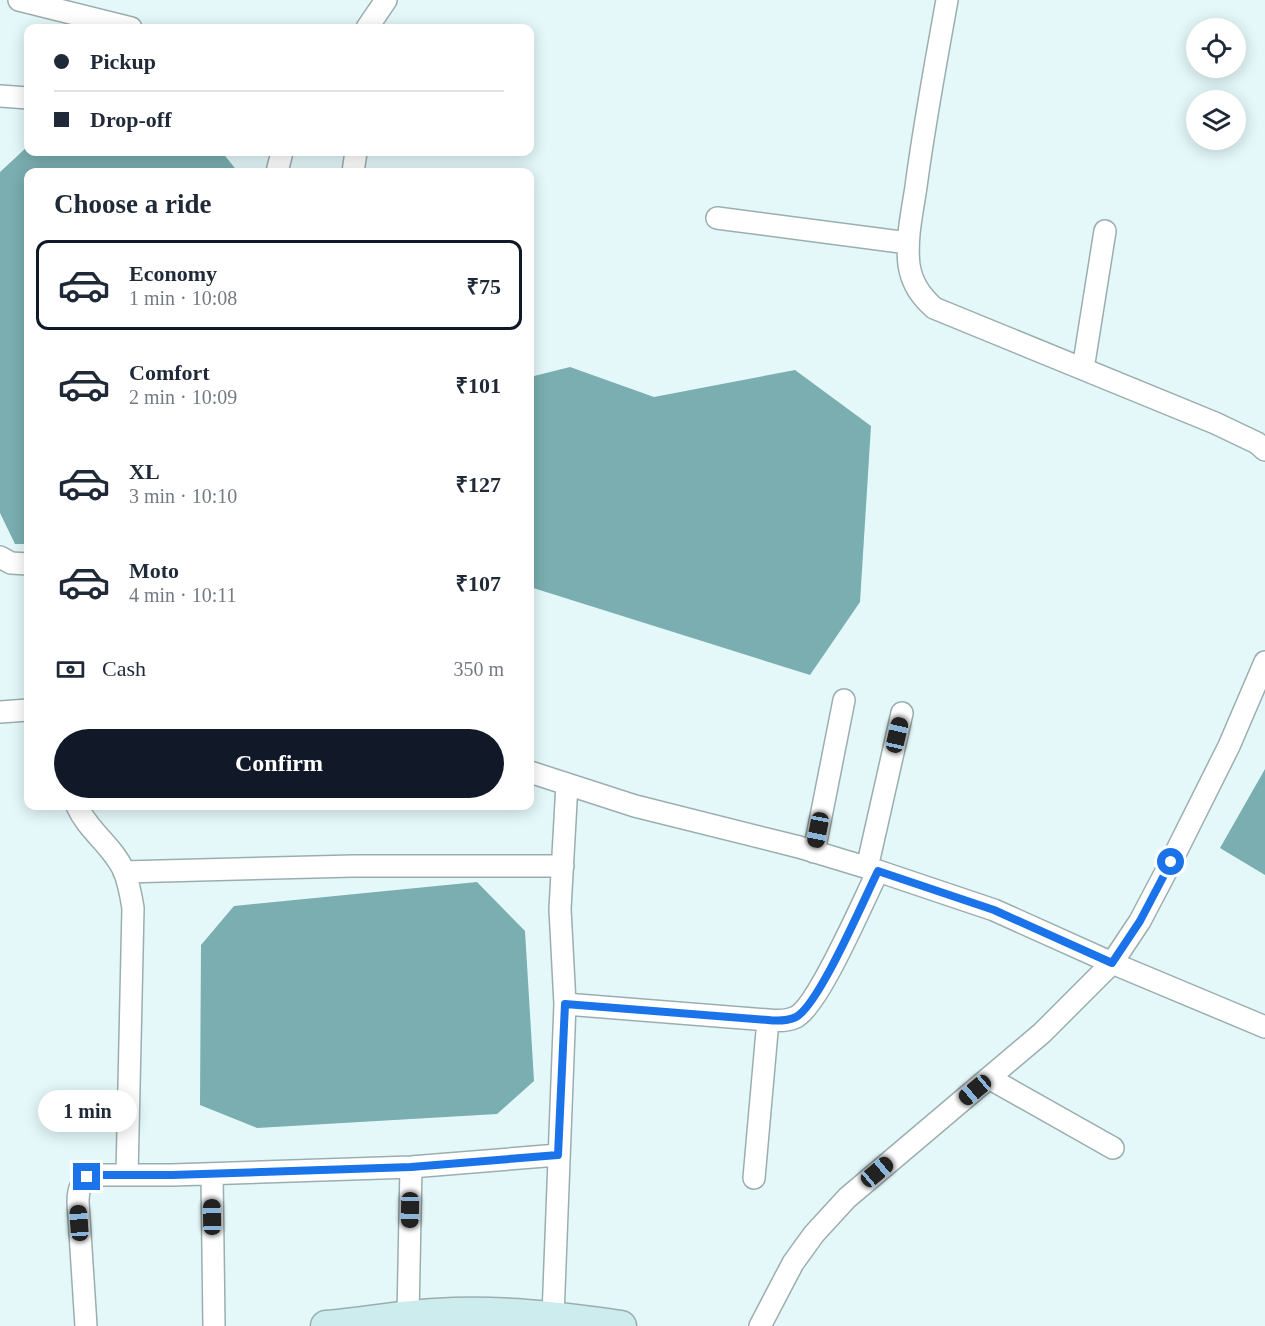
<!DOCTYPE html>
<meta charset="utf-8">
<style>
:root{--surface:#fff;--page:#f6f6f7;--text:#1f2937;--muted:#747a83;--line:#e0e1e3;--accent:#111827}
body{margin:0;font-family:Georgia,serif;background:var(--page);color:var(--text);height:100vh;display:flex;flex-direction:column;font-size:22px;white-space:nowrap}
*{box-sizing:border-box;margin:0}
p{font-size:20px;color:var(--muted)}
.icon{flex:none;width:33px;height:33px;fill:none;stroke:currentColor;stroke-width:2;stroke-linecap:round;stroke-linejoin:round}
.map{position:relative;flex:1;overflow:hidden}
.side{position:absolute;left:24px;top:168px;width:510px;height:642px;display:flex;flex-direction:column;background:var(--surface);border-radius:12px;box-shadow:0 3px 15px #0003}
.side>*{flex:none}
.banner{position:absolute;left:24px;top:24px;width:510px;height:132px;border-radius:12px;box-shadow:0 3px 15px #0003;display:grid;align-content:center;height:132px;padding:0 30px;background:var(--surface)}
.tools{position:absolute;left:1186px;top:18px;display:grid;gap:12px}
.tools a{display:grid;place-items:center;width:60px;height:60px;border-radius:50%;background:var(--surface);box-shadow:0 3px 15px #0003;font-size:30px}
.end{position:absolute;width:27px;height:27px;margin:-14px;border:8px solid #1a73e8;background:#fff;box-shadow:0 0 0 3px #fff}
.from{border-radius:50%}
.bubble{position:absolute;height:42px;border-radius:21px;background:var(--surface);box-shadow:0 3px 15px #0003;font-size:20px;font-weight:700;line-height:42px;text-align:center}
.car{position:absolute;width:18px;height:36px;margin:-18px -9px;border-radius:8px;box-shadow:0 0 4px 2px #0007;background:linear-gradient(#222 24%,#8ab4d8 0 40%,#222 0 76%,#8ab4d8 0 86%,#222 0)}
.banner b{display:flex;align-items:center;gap:21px;height:57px;font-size:22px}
.banner b+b{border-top:2px solid var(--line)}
.banner i{width:15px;height:15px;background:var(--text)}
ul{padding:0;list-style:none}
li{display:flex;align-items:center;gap:18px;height:90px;margin:0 12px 9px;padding:0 18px;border:3px solid transparent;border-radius:12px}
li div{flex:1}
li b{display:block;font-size:22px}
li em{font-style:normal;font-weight:700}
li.on{border-color:var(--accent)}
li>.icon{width:54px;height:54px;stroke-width:1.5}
h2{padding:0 30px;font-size:27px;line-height:72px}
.pay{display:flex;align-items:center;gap:15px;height:66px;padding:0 30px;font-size:22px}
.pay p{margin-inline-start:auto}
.cta{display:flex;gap:12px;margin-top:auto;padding:12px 30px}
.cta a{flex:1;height:69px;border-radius:36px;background:var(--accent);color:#fff;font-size:24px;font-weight:700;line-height:69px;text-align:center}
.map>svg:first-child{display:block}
.water{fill:#7aaeb0}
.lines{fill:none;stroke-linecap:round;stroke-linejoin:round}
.street-casing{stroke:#9baeaf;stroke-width:24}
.secondary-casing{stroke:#9baeaf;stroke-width:33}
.street{stroke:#fff;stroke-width:21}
.secondary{stroke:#ccecee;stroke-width:30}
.route{stroke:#1a73e8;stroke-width:8}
</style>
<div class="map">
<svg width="1265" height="1326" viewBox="0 0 1265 1326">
<rect width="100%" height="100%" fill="#e4f8f9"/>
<path class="water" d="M28,146V152H222L238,172H28V544H15L0,513V172Z
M570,367L654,397L795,370L871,426L860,602L810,675L530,587V377Z
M1265,769V875L1220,848Z
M477,882L525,931L534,1081L497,1114L257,1128L200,1105L201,945L234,906Z"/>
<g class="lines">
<g class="street-casing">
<path id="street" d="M19,0L131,28
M947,0C936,62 924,125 916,187C912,213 906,239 909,265C912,284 921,296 934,308L1215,423L1257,443L1265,450
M367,28L386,0
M0,96L28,98
M277,172L282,152
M353,172L356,152
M717,218L908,243
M1083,369L1105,231
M0,557L11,563L28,564
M0,712L28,710
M530,772L635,806L799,847L878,871L994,910L1112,963L1265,1027
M77,806C88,831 113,846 124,871C129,883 131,896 133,908L127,1175
M814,852L844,700
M867,868L902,713
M124,872L353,866H563
M565,1004L768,1020C777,1021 788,1021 796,1017C819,1005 864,899 878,871
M989,1078L1113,1148
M212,1174L214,1326
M754,1178L768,1020
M408,1316L411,1167
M553,1316L565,1004L560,909L567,784
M86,1326L78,1202C78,1189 81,1180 94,1175H172L411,1167L558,1155
M760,1326L793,1263L814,1234L847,1198L1042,1033L1112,963L1140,921L1171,862L1229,746L1265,662"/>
</g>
<g class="secondary-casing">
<path id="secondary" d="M326,1326C363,1323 399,1316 436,1314C498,1310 560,1317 621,1326"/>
</g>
<use href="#street" class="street"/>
<use href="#secondary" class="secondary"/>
</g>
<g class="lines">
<path class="route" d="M87,1177L94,1175H172L411,1167L558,1155L565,1004L768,1020C777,1021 787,1021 796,1017C819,1005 864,899 878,871L994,910L1112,963L1140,921L1171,862"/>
</g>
</svg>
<div class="tools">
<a><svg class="icon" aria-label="locate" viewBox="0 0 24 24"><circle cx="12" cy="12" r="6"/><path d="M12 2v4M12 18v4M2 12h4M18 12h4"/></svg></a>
<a><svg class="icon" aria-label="layers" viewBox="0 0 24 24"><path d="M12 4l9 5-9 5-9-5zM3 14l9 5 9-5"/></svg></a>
</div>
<i class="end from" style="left:1171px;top:862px"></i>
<i class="end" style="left:87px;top:1177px"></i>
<div class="bubble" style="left:38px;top:1090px;width:99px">1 min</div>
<i class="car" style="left:897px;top:735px;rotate:13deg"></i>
<i class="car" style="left:818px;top:830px;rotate:191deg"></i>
<i class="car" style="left:975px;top:1090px;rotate:230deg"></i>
<i class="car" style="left:877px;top:1172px;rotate:50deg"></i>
<i class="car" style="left:410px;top:1210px;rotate:181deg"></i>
<i class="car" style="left:212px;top:1217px;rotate:359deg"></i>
<i class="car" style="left:79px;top:1223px;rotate:356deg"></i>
<div class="banner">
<b><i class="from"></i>Pickup</b>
<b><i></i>Drop-off</b>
</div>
<section class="side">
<h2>Choose a ride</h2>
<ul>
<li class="on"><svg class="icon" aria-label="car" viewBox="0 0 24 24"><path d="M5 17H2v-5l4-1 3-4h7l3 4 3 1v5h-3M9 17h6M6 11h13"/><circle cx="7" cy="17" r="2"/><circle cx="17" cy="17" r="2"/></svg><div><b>Economy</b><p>1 min · 10:08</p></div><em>₹75</em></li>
<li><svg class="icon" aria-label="car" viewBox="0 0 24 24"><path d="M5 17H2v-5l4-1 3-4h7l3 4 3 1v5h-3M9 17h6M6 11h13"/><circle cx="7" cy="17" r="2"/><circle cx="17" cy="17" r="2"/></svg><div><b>Comfort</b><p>2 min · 10:09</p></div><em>₹101</em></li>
<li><svg class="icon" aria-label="car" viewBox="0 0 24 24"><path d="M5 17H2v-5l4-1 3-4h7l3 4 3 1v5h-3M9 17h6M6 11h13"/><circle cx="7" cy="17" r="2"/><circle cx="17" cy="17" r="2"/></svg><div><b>XL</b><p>3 min · 10:10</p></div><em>₹127</em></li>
<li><svg class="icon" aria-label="car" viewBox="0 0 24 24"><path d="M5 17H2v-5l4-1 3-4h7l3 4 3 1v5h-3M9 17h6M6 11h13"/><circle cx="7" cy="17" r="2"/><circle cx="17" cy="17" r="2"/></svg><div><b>Moto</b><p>4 min · 10:11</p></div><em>₹107</em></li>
</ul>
<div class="pay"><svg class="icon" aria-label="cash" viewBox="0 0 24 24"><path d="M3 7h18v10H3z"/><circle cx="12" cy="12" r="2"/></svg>Cash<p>350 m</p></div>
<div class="cta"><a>Confirm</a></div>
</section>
</div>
